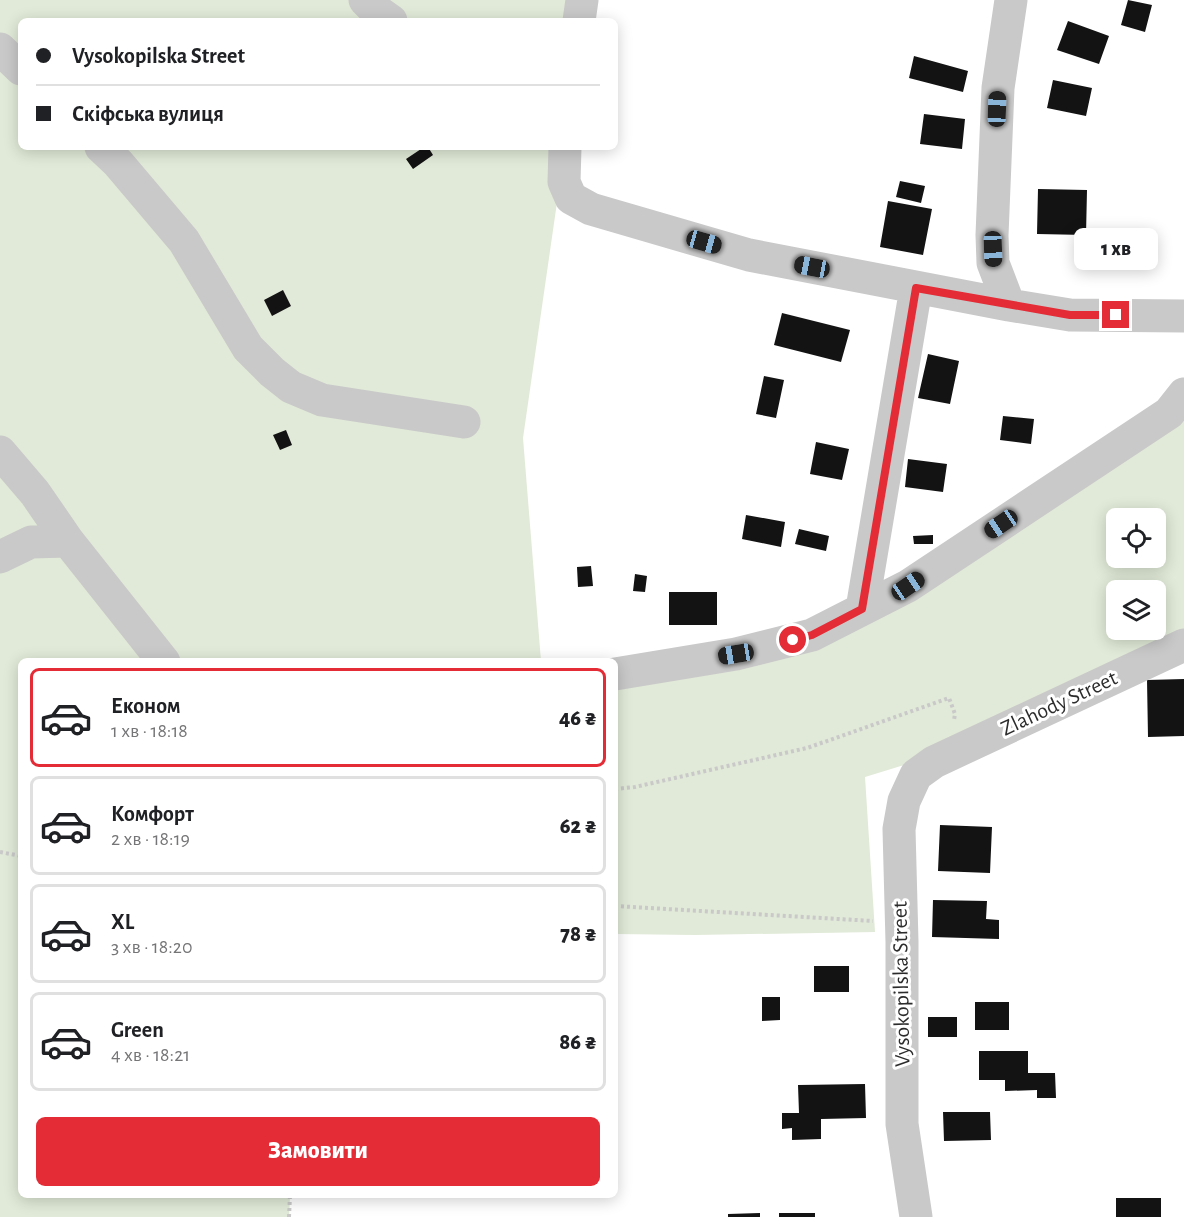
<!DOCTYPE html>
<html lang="uk">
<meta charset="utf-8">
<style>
:root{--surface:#fff;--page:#f2f2f2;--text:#202124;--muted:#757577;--line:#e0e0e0;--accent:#e42c37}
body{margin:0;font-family:"Alegreya Sans",sans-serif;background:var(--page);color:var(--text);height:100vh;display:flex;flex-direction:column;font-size:22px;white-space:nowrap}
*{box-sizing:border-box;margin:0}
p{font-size:20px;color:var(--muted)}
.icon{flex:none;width:33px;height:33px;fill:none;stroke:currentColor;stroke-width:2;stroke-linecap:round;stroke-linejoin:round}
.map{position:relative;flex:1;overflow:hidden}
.drawer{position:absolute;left:18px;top:658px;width:600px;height:540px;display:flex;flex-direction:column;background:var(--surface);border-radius:9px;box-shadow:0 3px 15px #0003}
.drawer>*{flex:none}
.banner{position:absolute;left:18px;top:18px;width:600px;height:132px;border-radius:9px;box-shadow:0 3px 15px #0003;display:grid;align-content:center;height:132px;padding:0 18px;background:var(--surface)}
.controls{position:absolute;left:1106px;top:508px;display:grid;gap:12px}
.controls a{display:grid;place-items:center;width:60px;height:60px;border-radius:9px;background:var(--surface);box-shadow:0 3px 15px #0003;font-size:30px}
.end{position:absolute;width:27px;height:27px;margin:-14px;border:8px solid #e42c37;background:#fff;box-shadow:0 0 0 3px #fff}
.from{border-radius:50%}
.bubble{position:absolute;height:42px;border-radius:9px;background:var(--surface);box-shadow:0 3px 15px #0003;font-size:20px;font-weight:800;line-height:42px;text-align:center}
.car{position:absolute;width:18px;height:36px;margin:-18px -9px;border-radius:8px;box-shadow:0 0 4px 2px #0007;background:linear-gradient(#222 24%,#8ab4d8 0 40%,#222 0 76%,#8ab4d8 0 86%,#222 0)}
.banner b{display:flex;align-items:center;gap:21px;height:57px;font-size:22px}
.banner b+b{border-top:2px solid var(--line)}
.banner i{width:15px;height:15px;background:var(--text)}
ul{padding:10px 0 0;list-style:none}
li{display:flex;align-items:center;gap:18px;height:99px;margin:0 12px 9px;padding:0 6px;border:3px solid var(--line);border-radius:9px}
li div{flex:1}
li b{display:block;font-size:22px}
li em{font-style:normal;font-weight:800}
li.on{border-color:var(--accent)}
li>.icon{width:54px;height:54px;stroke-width:1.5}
.action{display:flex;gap:12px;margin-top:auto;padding:12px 18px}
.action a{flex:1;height:69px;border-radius:9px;background:var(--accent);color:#fff;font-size:24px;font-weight:800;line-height:69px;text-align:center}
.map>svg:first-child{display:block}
.green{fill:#e1ead8;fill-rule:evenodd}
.building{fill:#131313}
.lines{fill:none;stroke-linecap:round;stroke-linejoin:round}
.path{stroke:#c9c9c9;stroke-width:4;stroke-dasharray:3 3;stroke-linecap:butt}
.minor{stroke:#c9c9c9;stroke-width:33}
.route{stroke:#e42c37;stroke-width:8}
.labels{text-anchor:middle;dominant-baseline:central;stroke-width:6;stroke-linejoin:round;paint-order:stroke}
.street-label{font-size:22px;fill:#2c2c2c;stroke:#fff}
</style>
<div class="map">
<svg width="1184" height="1217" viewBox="0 0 1184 1217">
<rect width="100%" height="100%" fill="#fff"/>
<path class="green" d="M0,0H582L579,21H21V147H565L523,438L541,661L21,662V1196H290L289,1217H0Z
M1184,394V629L930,757L865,777L875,932L695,935L615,934V674L812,635ZM1116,519H1155V558H1116ZM1116,591H1155V630H1116Z"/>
<path class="building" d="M1128,0L1152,5L1145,32L1121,25Z
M1068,21L1109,36L1099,64L1057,50Z
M914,56L968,71L963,92L909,78Z
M1053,80L1092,88L1086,116L1047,108Z
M924,114L965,119L962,149L920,144Z
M424,147H428L433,155L413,169L406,159Z
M900,181L925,186L921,203L896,197Z
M1038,189L1087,190L1086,235L1037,234Z
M888,201L932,209L923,255L880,247Z
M283,290L291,306L272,316L264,300Z
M782,313L850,330L841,362L774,345Z
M928,354L959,361L950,404L918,398Z
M764,376L784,380L776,418L756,414Z
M1003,416L1034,419L1031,444L1000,440Z
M286,430L292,445L280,450L273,435Z
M816,442L849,449L842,480L810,474Z
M908,459L947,464L943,492L905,487Z
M746,515L785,522L781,547L742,539Z
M799,529L829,536L826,551L795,544Z
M933,535V544H914L913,536Z
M591,566L593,586L578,587L577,567Z
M635,574L647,576L645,592L633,591Z
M669,592H717V625H669Z
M1184,679V736L1148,737L1147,680Z
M940,825L992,827L990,873L938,871Z
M933,900L987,901L986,919L999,920V939L932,937Z
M814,966H849V992H814Z
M762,997H780V1020L762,1021Z
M975,1002H1009V1030H975Z
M928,1017H957V1037H928Z
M979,1051H1028V1073H1055L1056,1098H1037V1090L1005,1091V1080H979Z
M865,1084L866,1118L821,1119V1139L792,1140V1128L782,1129V1113H799L798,1085Z
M943,1112H990L991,1140L944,1141Z
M1116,1198H1161V1217H1116Z
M760,1213V1217H728V1214Z
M779,1213H815V1217H779Z"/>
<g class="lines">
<path class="path" d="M615,789L635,787L807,748L949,698L955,714L954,720
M0,852L21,856
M615,906L873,921
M289,1217L290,1196"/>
<path class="minor" d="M365,0L373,8L391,21
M579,21L582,0
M0,49L21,69
M101,147L118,163L184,241L248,348L272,372L291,387L322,400L464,422
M565,147L564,182L571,198L591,209L749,255L1009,305L1070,315L1184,316
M1009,305L993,263L992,235L998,88L1011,0
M0,452L35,493L68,541L164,662
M0,557L31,542L68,541
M862,609L916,288
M615,674L736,654L812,635L908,586L1169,413L1184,394
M916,1217L902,1124V942L899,829L904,801L916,775L934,762L1184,645"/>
</g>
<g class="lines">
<path class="route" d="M793,640L812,635L862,609L916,288L1070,315H1116"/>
</g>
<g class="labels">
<g class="street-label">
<text transform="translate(1059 703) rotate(-25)">Zlahody Street</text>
<text transform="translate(901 984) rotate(-91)">Vysokopilska Street</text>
</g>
</g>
</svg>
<div class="controls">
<a><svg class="icon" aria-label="locate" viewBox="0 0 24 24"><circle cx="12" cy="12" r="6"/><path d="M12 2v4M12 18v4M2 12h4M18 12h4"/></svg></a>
<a><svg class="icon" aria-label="layers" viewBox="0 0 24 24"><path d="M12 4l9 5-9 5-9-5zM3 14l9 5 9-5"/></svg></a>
</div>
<i class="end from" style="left:793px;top:640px"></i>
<i class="end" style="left:1116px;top:315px"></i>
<div class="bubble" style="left:1074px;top:228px;width:84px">1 хв</div>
<i class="car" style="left:997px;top:109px;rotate:2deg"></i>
<i class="car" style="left:704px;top:242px;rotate:106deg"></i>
<i class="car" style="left:993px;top:249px;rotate:178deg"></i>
<i class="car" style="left:812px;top:267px;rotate:281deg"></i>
<i class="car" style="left:1001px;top:524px;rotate:236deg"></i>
<i class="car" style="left:908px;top:586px;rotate:56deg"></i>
<i class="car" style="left:736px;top:654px;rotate:261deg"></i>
<div class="banner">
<b><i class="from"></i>Vysokopilska Street</b>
<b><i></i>Скіфська вулиця</b>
</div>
<section class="drawer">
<ul>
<li class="on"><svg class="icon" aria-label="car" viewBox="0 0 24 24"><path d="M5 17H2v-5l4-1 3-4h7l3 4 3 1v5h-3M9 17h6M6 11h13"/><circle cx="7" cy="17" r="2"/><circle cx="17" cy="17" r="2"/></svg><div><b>Економ</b><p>1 хв · 18:18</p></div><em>46 ₴</em></li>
<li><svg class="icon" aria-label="car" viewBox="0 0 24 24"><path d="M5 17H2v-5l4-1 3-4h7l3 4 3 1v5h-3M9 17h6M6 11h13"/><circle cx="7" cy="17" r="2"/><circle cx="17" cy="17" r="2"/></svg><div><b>Комфорт</b><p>2 хв · 18:19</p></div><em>62 ₴</em></li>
<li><svg class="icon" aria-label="car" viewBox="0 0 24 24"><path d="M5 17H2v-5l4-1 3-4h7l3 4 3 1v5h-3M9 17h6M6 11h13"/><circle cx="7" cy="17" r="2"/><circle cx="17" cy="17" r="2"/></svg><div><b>XL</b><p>3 хв · 18:20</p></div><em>78 ₴</em></li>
<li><svg class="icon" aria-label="car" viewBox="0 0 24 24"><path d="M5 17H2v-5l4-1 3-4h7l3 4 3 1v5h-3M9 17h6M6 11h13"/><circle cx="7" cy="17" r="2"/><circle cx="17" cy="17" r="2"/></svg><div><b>Green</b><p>4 хв · 18:21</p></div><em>86 ₴</em></li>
</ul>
<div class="action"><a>Замовити</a></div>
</section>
</div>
